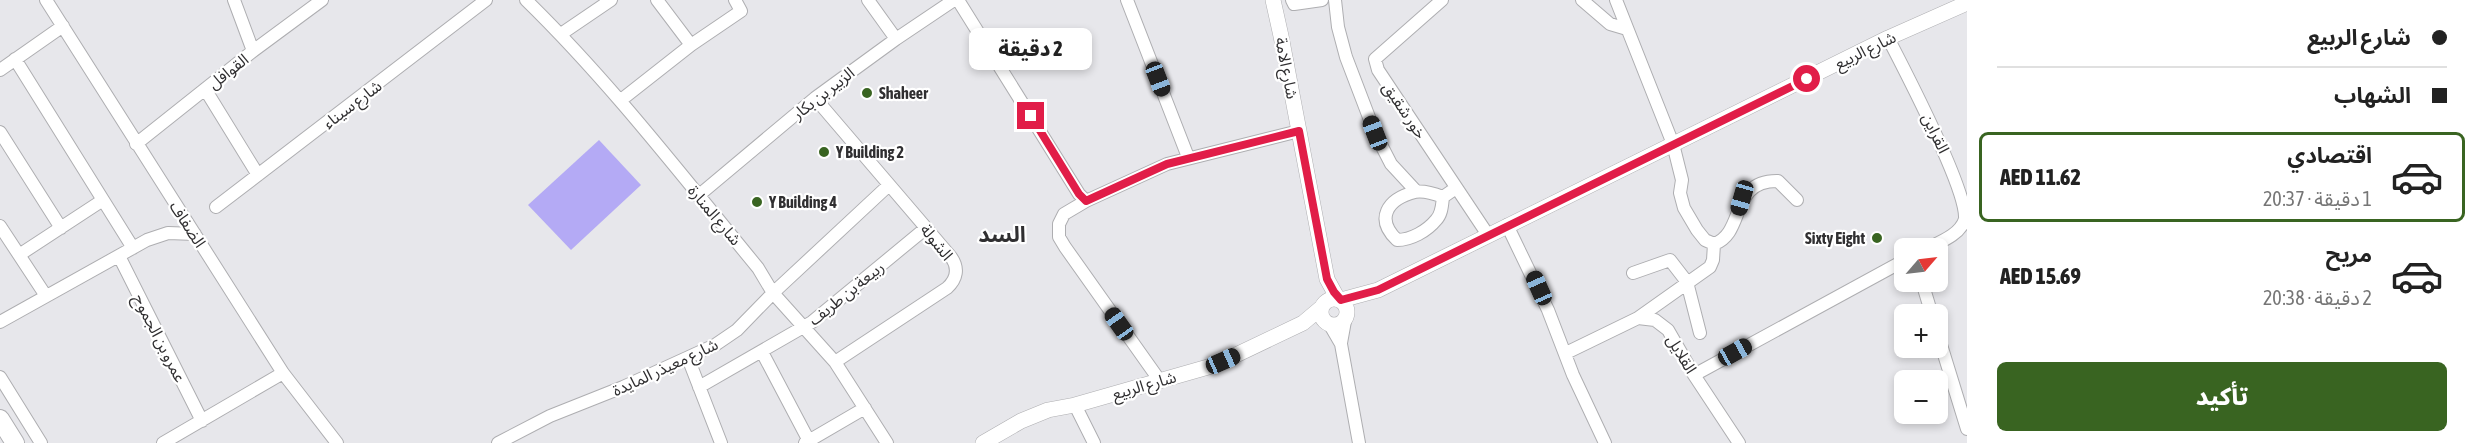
<!DOCTYPE html>
<html lang="ar">
<meta charset="utf-8">
<style>
:root{--surface:#fff;--page:#f6f6f6;--text:#222;--muted:#767676;--line:#e0e0e0;--accent:#396421}
body{margin:0;font-family:"Asap Condensed","Noto Sans Arabic",sans-serif;background:var(--page);color:var(--text);direction:rtl;height:100vh;display:flex;flex-direction:column;font-size:22px;white-space:nowrap}
*{box-sizing:border-box;margin:0}
p{font-size:20px;color:var(--muted)}
.icon{flex:none;width:33px;height:33px;fill:none;stroke:currentColor;stroke-width:2;stroke-linecap:round;stroke-linejoin:round}
.map{position:relative;flex:1;overflow:hidden;direction:ltr}
.drawer{display:flex;flex-direction:column;background:var(--surface);width:510px}
.drawer>*{flex:none}
.guide{display:grid;align-content:center;height:132px;padding:0 30px;background:var(--surface)}
.needle{width:39px;rotate:62deg}
.fabs{position:absolute;left:1894px;top:238px;display:grid;gap:12px}
.fabs a{display:grid;place-items:center;width:54px;height:54px;border-radius:9px;background:var(--surface);box-shadow:0 3px 9px #0003;font-size:30px}
.end{position:absolute;width:27px;height:27px;margin:-14px;border:8px solid #e11d48;background:#fff;box-shadow:0 0 0 3px #fff}
.from{border-radius:50%}
.bubble{position:absolute;height:42px;border-radius:9px;background:var(--surface);box-shadow:0 3px 9px #0003;font-size:20px;font-weight:800;line-height:42px;text-align:center;direction:rtl}
.car{position:absolute;width:18px;height:36px;margin:-18px -9px;border-radius:8px;box-shadow:0 0 4px 2px #0007;background:linear-gradient(#222 24%,#8ab4d8 0 40%,#222 0 76%,#8ab4d8 0 86%,#222 0)}
.guide b{display:flex;align-items:center;gap:21px;height:57px;font-size:22px}
.guide b+b{border-top:2px solid var(--line)}
.guide i{width:15px;height:15px;background:var(--text)}
ul{padding:0;list-style:none}
li{display:flex;align-items:center;gap:18px;height:90px;margin:0 12px 9px;padding:0 18px;border:3px solid transparent;border-radius:9px}
li div{flex:1}
li b{display:block;font-size:22px}
li em{font-style:normal;font-weight:800}
li.current{border-color:var(--accent)}
li>.icon{width:54px;height:54px;stroke-width:1.5}
.action{display:flex;gap:12px;margin-top:auto;padding:12px 30px}
.action a{flex:1;height:69px;border-radius:9px;background:var(--accent);color:#fff;font-size:24px;font-weight:800;line-height:69px;text-align:center}
main{display:flex;flex:1;min-height:0}
.map>svg:first-child{display:block}
.green{fill:#b4aaf5}
.lines{fill:none;stroke-linecap:round;stroke-linejoin:round}
.minor-casing{stroke:#aeaeb1;stroke-width:14}
.tertiary-casing{stroke:#aeaeb1;stroke-width:16}
.secondary-casing{stroke:#aeaeb1;stroke-width:20}
.minor{stroke:#fff;stroke-width:12}
.tertiary{stroke:#fff;stroke-width:15}
.secondary{stroke:#fff;stroke-width:18}
.route{stroke:#e11d48;stroke-width:8}
.poi-dot{fill:#396421;stroke:#fff;stroke-width:2}
.labels{text-anchor:middle;dominant-baseline:central;stroke-width:4.5;stroke-linejoin:round;paint-order:stroke}
.street-label{font-size:16px;fill:#302f31;stroke:#fff}
.poi-label{font-size:16px;font-weight:bold;fill:#302f31;stroke:#fff;text-anchor:start}
.district-label{font-size:22px;font-weight:bold;fill:#302f31;stroke:#fff}
</style>
<main>
<section class="drawer">
<div class="guide">
<b><i class="from"></i>شارع الربيع</b>
<b><i></i>الشهاب</b>
</div>
<ul>
<li class="current"><svg class="icon" aria-label="car" viewBox="0 0 24 24"><path d="M5 17H2v-5l4-1 3-4h7l3 4 3 1v5h-3M9 17h6M6 11h13"/><circle cx="7" cy="17" r="2"/><circle cx="17" cy="17" r="2"/></svg><div><b>اقتصادي</b><p>1 دقيقة · 20:37</p></div><em>AED 11.62</em></li>
<li><svg class="icon" aria-label="car" viewBox="0 0 24 24"><path d="M5 17H2v-5l4-1 3-4h7l3 4 3 1v5h-3M9 17h6M6 11h13"/><circle cx="7" cy="17" r="2"/><circle cx="17" cy="17" r="2"/></svg><div><b>مريح</b><p>2 دقيقة · 20:38</p></div><em>AED 15.69</em></li>
</ul>
<div class="action"><a>تأكيد</a></div>
</section>
<div class="map">
<svg width="1967" height="443" viewBox="0 0 1967 443">
<rect width="100%" height="100%" fill="#e7e7eb"/>
<path class="green" d="M599,140L641,185L571,250L528,205Z"/>
<g class="lines">
<g class="minor-casing">
<path id="minor" d="M46,0L283,373L337,443
M234,0L253,51
M526,0C611,83 683,177 758,268L773,293L835,362L887,443
M657,0L691,45
M868,0L896,39
M958,0L1079,194L1086,201
M1127,0L1188,157
M1292,0L1294,4L1322,0
M1335,0L1338,27L1346,57L1375,133L1391,164L1416,191
M1442,0L1375,59L1378,70L1488,235
M1582,0L1610,24L1627,29
M1616,0L1673,144L1682,180L1680,193L1684,208L1697,230L1705,240L1714,244C1746,233 1729,180 1778,181L1797,200
M561,34L611,0
M1888,38C1904,69 1967,189 1965,219C1960,235 1940,242 1926,249
M15,59L133,248
M0,70L63,26
M205,89L258,175
M815,98L951,257C959,268 957,279 947,288L835,362
M621,100L691,45L741,11L735,0
M0,132L61,228
M136,144L253,51L322,0
M698,196L815,98L896,39L954,0
M1443,197C1435,194 1424,190 1415,192C1387,199 1375,219 1397,240C1411,240 1427,231 1436,220C1442,214 1442,205 1443,197L1456,188
M216,207L486,0
M1507,225L1548,310L1573,375L1605,443
M0,226L46,296
M19,255L103,200
M119,256L202,421
M1633,273L1670,260L1687,282L1700,333
M1922,282L1932,315
M1638,318L1710,267L1713,260L1714,244
M0,322L147,240L168,233L195,234
M1330,325L1341,344L1359,443
M1938,335L1967,429
M1341,343L1345,321
M762,352L809,441
M1566,353L1638,318L1655,320L1668,330L1694,375L1739,443
M688,358L721,443
M1694,375L1905,260
M0,377L41,443
M1160,381L1065,247L1059,237V224L1064,214L1086,201L1167,164L1299,131
M699,387L812,322L926,228
M1075,405L1094,443
M163,443L283,373
M498,443L550,416L623,387L715,345L737,330L773,293L889,185
M805,443L865,408"/>
</g>
<g class="tertiary-casing">
<path id="tertiary" d="M1273,0L1281,36L1327,279L1338,299
M1321 312a13 13 0 1 1 26 0a13 13 0 1 1-26 0Z
M1341,300L1378,290L1888,38L1967,3
M983,443L1021,421L1048,410L1075,405L1215,365L1303,323L1322,307"/>
</g>
<g class="secondary-casing">
<path id="secondary" d="M0,419L15,443"/>
</g>
<use href="#minor" class="minor"/>
<use href="#tertiary" class="tertiary"/>
<use href="#secondary" class="secondary"/>
</g>
<g class="lines">
<path class="route" d="M1031,116L1079,194L1086,201L1167,164L1299,131L1327,279L1334,292L1341,300L1378,290L1807,79"/>
</g>
<g class="poi-dot">
<circle cx="867" cy="93" r="6"/>
<circle cx="824" cy="152" r="6"/>
<circle cx="757" cy="202" r="6"/>
<circle cx="1877" cy="238" r="6"/>
</g>
<g class="labels">
<g class="street-label">
<text transform="translate(1865 50) rotate(-26)">شارع الربيع</text>
<text transform="translate(1287 68) rotate(79)">شارع الامة</text>
<text transform="translate(228 71) rotate(-38)">القوافل</text>
<text transform="translate(823 93) rotate(-38)">الزبير بن بكار</text>
<text transform="translate(352 104) rotate(-37)">شارع سيناء</text>
<text transform="translate(1405 110) rotate(56)">خور شقيق</text>
<text transform="translate(1936 133) rotate(64)">القراين</text>
<text transform="translate(715 215) rotate(50)">شارع المنارة</text>
<text transform="translate(188 224) rotate(57)">الضفاف</text>
<text transform="translate(937 242) rotate(51)">الشولة</text>
<text transform="translate(846 293) rotate(-39)">ربيعة بن طريف</text>
<text transform="translate(160 338) rotate(63)">عمرو بن الجموح</text>
<text transform="translate(1682 354) rotate(59)">القلايل</text>
<text transform="translate(665 367) rotate(-25)">شارع معيذر المايدة</text>
<text transform="translate(1144 385) rotate(-16)">شارع الربيع</text>
</g>
<g class="poi-label">
<text x="879" y="93">Shaheer</text>
<text x="836" y="152">Y Building 2</text>
<text x="769" y="202">Y Building 4</text>
<text x="1865" y="238" text-anchor="end">Sixty Eight</text>
</g>
<g class="district-label">
<text x="1002" y="234">السد</text>
</g>
</g>
</svg>
<div class="fabs">
<a><svg class="needle" viewBox="-14 -14 28 28"><path d="M0-13l5 13h-10z" fill="#e53935"/><path d="M0 13l5-13h-10z" fill="#767676"/></svg></a>
<a>+</a>
<a>−</a>
</div>
<i class="end from" style="left:1807px;top:79px"></i>
<i class="end" style="left:1031px;top:116px"></i>
<div class="bubble" style="left:969px;top:28px;width:123px">2 دقيقة</div>
<i class="car" style="left:1158px;top:79px;rotate:159deg"></i>
<i class="car" style="left:1375px;top:133px;rotate:339deg"></i>
<i class="car" style="left:1742px;top:198px;rotate:196deg"></i>
<i class="car" style="left:1539px;top:288px;rotate:336deg"></i>
<i class="car" style="left:1119px;top:324px;rotate:325deg"></i>
<i class="car" style="left:1735px;top:352px;rotate:61deg"></i>
<i class="car" style="left:1223px;top:361px;rotate:66deg"></i>
</div>
</main>
